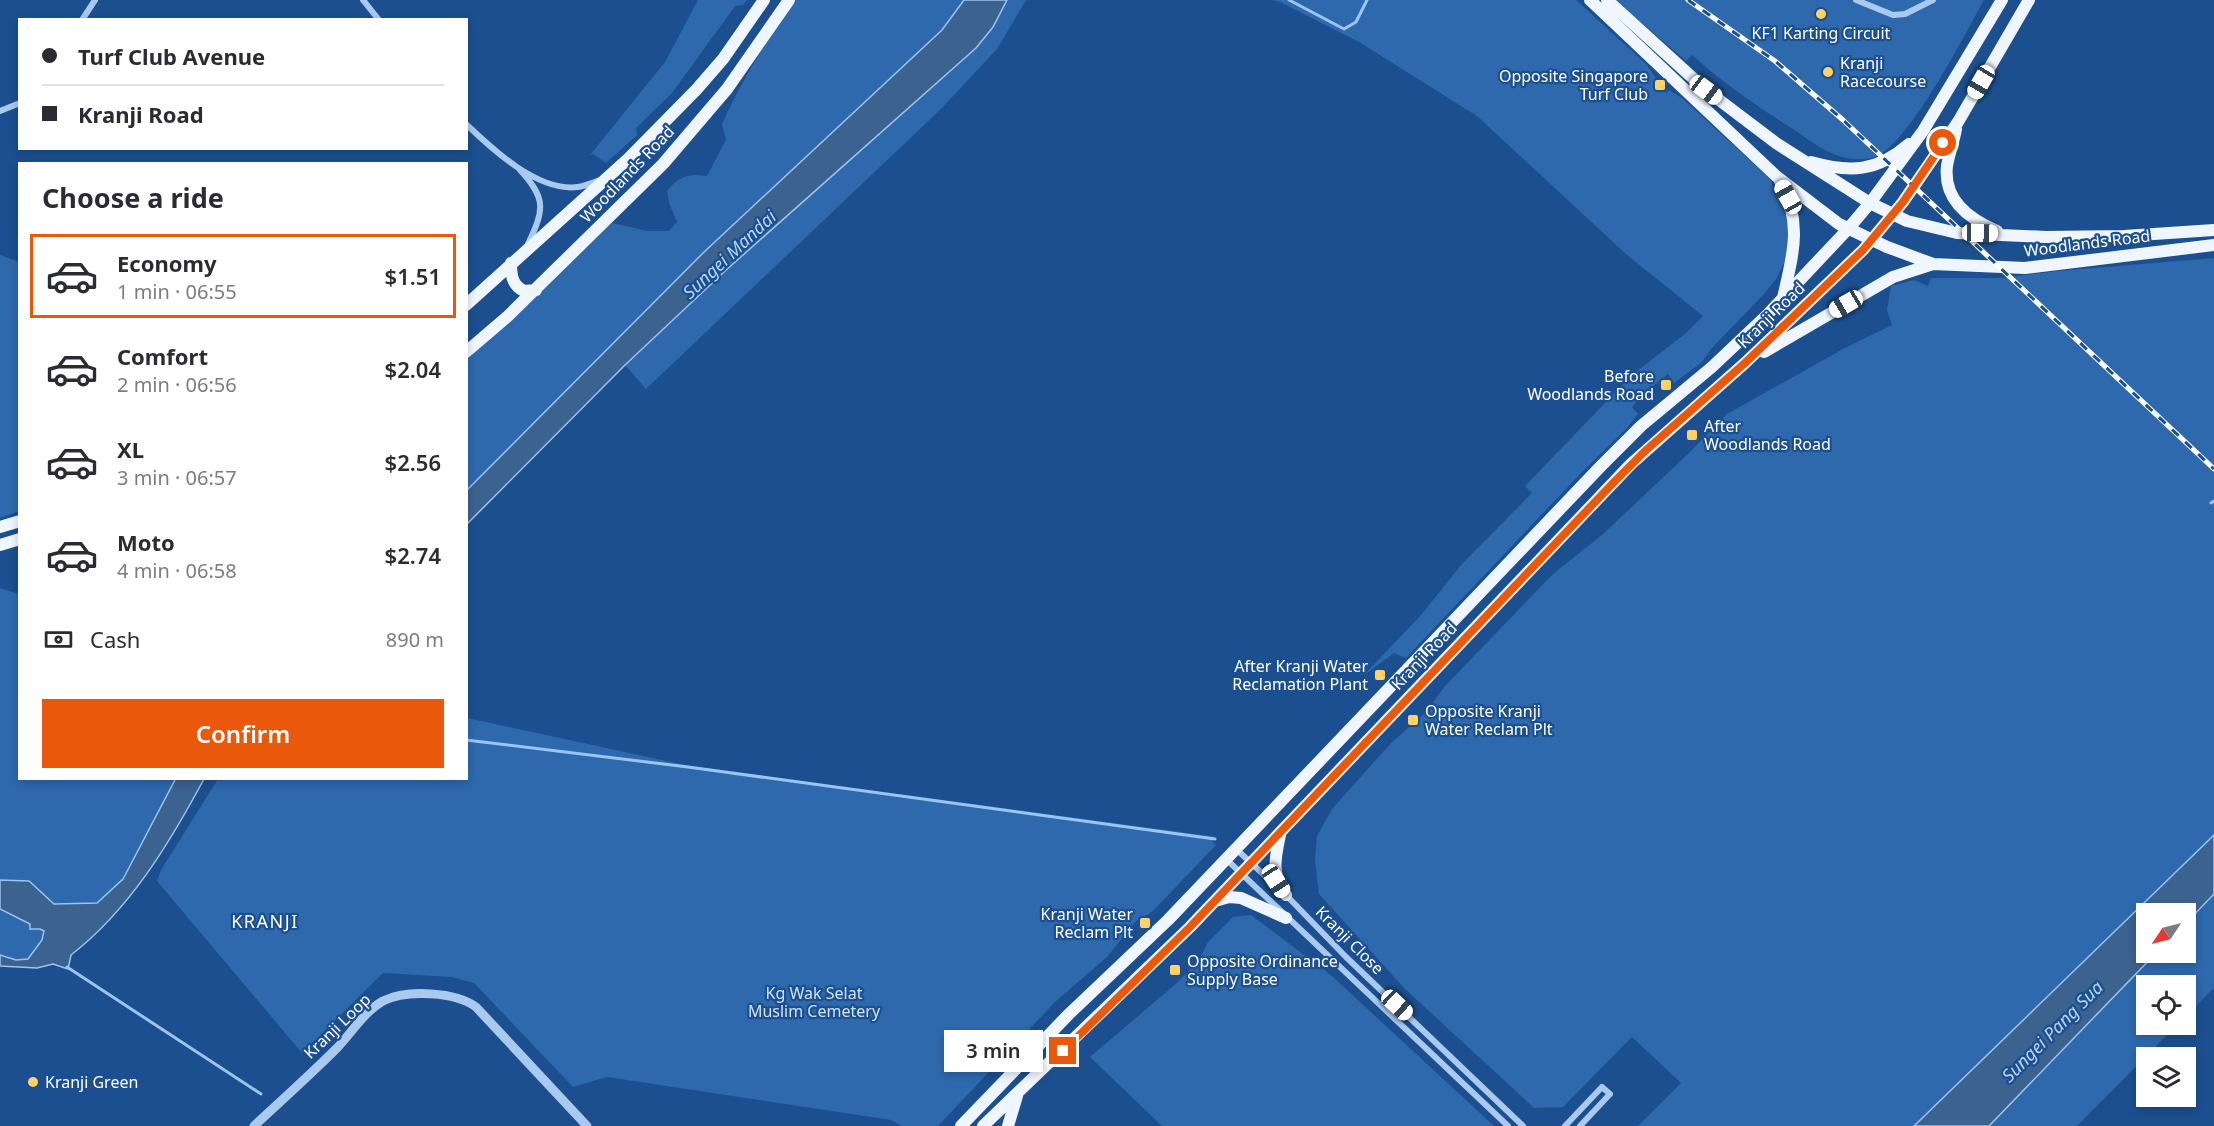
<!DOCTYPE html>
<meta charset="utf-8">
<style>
:root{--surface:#fff;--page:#f7f7f7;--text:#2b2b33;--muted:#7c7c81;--line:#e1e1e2;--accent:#ea580c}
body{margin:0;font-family:"Noto Sans",sans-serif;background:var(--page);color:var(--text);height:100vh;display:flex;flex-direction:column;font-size:22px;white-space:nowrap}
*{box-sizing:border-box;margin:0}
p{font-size:20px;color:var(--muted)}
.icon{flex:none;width:33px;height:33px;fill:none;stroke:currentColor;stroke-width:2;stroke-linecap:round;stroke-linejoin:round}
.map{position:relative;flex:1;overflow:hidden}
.panel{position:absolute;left:18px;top:162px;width:450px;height:618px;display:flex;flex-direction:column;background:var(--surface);border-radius:0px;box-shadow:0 3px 9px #0003}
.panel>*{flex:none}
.guide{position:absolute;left:18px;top:18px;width:450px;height:132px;border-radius:0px;box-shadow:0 3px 9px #0003;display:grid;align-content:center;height:132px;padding:0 24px;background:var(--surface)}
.needle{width:39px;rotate:235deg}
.fabs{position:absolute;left:2136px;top:903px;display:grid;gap:12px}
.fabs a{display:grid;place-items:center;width:60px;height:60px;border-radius:0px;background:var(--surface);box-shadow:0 3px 9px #0003;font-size:30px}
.end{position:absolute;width:27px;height:27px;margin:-14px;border:8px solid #ea580c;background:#fff;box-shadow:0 0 0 3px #fff}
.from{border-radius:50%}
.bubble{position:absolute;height:42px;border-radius:0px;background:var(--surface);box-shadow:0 3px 9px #0003;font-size:20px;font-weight:600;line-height:42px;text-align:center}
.car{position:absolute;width:18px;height:36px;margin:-18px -9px;border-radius:8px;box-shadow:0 0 4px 2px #0007;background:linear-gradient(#fff 24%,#345 0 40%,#fff 0 76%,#345 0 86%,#fff 0)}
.guide b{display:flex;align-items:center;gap:21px;height:57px;font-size:22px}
.guide b+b{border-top:2px solid var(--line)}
.guide i{width:15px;height:15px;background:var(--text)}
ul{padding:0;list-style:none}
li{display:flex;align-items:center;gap:18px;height:84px;margin:0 12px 9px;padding:0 12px;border:3px solid transparent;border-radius:0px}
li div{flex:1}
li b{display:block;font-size:22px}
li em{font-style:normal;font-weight:600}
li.selected{border-color:var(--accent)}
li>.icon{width:54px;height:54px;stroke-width:1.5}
h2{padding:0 24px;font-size:27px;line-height:72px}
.pay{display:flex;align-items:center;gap:15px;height:66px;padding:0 24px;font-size:22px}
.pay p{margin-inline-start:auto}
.primary-button{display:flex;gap:12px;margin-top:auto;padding:12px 24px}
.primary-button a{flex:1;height:69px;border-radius:0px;background:var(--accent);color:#fff;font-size:24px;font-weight:600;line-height:69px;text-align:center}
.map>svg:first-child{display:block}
.green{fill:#2e69ad}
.water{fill:#3c6290;stroke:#9cc4f0;stroke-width:1.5}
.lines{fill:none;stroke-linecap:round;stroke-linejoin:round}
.stream{stroke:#9cc4f0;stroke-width:3}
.minor{stroke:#a9c9ee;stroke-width:6}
.tertiary{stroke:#a9c9ee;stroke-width:9}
.primary{stroke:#f0f6ff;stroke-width:12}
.rail-casing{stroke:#fff;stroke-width:5}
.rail{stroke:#1b4f8f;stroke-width:3;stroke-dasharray:9;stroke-linecap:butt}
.route{stroke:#ea580c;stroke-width:8}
.poi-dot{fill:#ffd166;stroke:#1b4f8f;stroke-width:2}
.labels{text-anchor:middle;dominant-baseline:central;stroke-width:4.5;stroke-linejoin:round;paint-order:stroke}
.poi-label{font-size:16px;fill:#fff;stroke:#1b4f8f;text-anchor:start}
.street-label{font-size:16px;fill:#fff;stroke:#1b4f8f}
.park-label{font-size:16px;fill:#cfe3fa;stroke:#1b4f8f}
.water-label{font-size:18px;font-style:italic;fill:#b5d3f5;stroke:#1b4f8f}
.neighbourhood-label{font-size:18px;letter-spacing:1.5px;fill:#fff;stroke:#1b4f8f}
</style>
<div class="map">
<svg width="2214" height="1126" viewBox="0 0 2214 1126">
<rect width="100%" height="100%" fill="#1b4f8f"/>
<path class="green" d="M698,0H747L743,5L735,6L672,93L636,128L637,135L606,163L593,154L590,155L665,62Z
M795,0H964L942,30L703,253L467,490V356L512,318L612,223L648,231H669L677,222L669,203L667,191C678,176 690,173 707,176L726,140L722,124C742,80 767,40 795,0Z
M1007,0H1026L997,49L941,109L646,389L625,365L725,271L976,48L993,27Z
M1272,0H1576L1646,64L1658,81L1656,84L1666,93L1669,90L1682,98L1769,178L1785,207L1789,222V244L1785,261L1776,279L1764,294L1711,349L1702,362L1674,383L1668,374L1643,394L1632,407L1638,414L1627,428L1580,474L1406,658L1394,653L1363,676L1421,615L1462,564L1532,493L1525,486L1632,375L1686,333L1703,316L1627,255L1477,116L1359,42L1280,2Z
M1615,0H1984C1964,36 1913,136 1879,155C1868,161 1851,160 1839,156C1823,151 1809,140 1796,131C1760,108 1724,84 1692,55L1686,61Z
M0,255L20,262L19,511L0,518Z
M2214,258V835L1914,1126H1638L1681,1083L1632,1037L1563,1107L1534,1108L1404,988L1319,894L1315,861L1317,836L1332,809L1391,743L1425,713L1445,686L1553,574L1602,535L1690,452L1727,414L1843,349L1892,325L1887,310L1891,286L1914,280L1928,286L1931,278H2002L2058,271Z
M0,588L19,594L20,778L176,779L122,879L97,903L54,904L29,881L0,880Z
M467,718L685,765L1217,837L1212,841L1216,845L1152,912L1136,921L1107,957L1055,1002L938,1126H902L891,1120L607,1077L573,1087L474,983L452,977L383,973L302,1053L157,881L161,870L218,779L466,778Z
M2214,894V988L2186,1016V986H2146V1024L2177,1025L2077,1126H1989L2156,953L2186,952V923Z
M0,909L44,931L42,940L28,959L16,960L0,955Z
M1251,915L1332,976L1494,1126H1162L1090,1057L1178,982L1199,960L1208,942L1233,917Z"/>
<path class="water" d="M964,0H1007L993,27L976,48L725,271L625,365L467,524V490L703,253L942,30Z
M176,778L204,779C169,844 130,909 71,955L68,969L53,964L37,968L0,966V955L16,960L28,959L42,940L44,931L40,929H30V924L0,909V880L29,881L54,904L97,903L123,879Z
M2214,835V894L2186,923V914H2146V952L2156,953L1989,1126H1914Z"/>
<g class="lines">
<path class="stream" d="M1289,0L1344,29L1356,22L1367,0
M2211,503L2214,501
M466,740L688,767L1215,839
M67,967L261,1094"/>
<path class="minor" d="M363,0L379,20
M1856,0L1893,15L1905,14L1933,0
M82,20L95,0
M0,111L20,103
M466,124C493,150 538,192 578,187C586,186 594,182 601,180
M520,170C547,199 544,210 528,244
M1236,849L1278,888
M1226,859L1508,1126
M1285,894L1346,957L1523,1126
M1565,1126L1602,1087L1610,1094L1580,1126"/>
<path class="tertiary" d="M254,1126C282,1100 311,1074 338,1047C352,1032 365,1011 383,1001C407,989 456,992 476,1007L587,1126"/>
<path class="primary" d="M1590,0L1776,176L1839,224L1887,247L1933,264L2025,268L2214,245
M1607,0L1706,90L1776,143L1870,203L1907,221L1957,233L2046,237L2124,236L2214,230
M1956,129C1954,141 1949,154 1947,166C1943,200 1969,219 1997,231
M1811,162C1850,173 1877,172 1909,144
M1780,181C1803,223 1793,254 1783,298
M511,263C511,275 512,285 524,291L536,290
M466,305L628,159L696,90L723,59L764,0
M466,352L508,316L663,164L727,89L789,0
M1764,352L1893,277L1933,264
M0,527L20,521
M0,545L20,539
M1280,835C1275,859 1271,873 1286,895
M1215,901L1229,897L1241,898L1286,918
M961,1126L1069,1014L1168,920L1601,466L1641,426L1712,367L1767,315L1848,229L1870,203L1923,131L2002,0
M983,1126L1190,927L1631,464L1745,363L1863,250L1903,202L1958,122L2029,0
M1008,1126L1017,1096"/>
<g class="rail-casing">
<path id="rail" d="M1688,0L1775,61L1843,120L2214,469"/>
</g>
<use href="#rail" class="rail"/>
</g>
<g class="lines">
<path class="route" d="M1063,1051L1190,927L1616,480L1644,452L1745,363L1863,250L1903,202L1943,143"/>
</g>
<g class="poi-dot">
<circle cx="1821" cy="14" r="6"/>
<circle cx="1828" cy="72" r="6"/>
<rect x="1654" y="79" width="12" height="12" rx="3"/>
<rect x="1660" y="379" width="12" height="12" rx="3"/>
<rect x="1686" y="429" width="12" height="12" rx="3"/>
<rect x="1374" y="669" width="12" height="12" rx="3"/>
<rect x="1407" y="714" width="12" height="12" rx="3"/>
<rect x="1139" y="917" width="12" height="12" rx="3"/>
<rect x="1169" y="964" width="12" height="12" rx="3"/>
<circle cx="33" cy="1082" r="6"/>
</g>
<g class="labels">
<g class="poi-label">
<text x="1821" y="33" text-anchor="middle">KF1 Karting Circuit</text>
<text x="1840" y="63">Kranji<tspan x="1840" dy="18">Racecourse</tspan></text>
<text x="1648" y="76" text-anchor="end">Opposite Singapore<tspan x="1648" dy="18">Turf Club</tspan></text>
<text x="1654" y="376" text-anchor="end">Before<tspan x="1654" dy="18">Woodlands Road</tspan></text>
<text x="1704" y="426">After<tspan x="1704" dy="18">Woodlands Road</tspan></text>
<text x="1368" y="666" text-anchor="end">After Kranji Water<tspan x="1368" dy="18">Reclamation Plant</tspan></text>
<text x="1425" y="711">Opposite Kranji<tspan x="1425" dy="18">Water Reclam Plt</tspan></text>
<text x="1133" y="914" text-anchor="end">Kranji Water<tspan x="1133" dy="18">Reclam Plt</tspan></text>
<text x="1187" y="961">Opposite Ordinance<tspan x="1187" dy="18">Supply Base</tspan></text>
<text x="45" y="1082">Kranji Green</text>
</g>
<g class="street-label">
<text transform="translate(627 174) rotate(-46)">Woodlands Road</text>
<text transform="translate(2087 243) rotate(-7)">Woodlands Road</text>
<text transform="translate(1771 315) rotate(-44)">Kranji Road</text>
<text transform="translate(1424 656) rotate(-46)">Kranji Road</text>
<text transform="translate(1350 940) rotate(45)">Kranji Close</text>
<text transform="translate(337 1026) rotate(-44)">Kranji Loop</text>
</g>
<g class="park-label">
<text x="814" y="993">Kg Wak Selat<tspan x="814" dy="18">Muslim Cemetery</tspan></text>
</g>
<g class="water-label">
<text transform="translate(729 254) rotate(-43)">Sungei Mandai</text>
<text transform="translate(2052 1031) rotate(-45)">Sungei Pang Sua</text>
</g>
<g class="neighbourhood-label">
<text x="265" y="921">KRANJI</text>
</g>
</g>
</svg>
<div class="fabs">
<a><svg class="needle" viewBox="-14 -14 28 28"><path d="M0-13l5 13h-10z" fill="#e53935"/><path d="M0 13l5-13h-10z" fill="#7c7c81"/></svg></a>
<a><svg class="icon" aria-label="locate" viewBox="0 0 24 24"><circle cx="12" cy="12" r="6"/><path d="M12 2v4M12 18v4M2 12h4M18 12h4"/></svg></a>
<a><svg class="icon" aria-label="layers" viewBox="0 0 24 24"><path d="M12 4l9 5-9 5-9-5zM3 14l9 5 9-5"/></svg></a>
</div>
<i class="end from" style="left:1943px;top:143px"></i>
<i class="end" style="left:1063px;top:1051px"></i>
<div class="bubble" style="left:944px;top:1030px;width:99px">3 min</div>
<i class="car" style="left:1981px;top:82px;rotate:210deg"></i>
<i class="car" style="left:1706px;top:90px;rotate:127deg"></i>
<i class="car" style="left:1788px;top:197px;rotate:331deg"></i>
<i class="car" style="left:1980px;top:233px;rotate:91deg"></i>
<i class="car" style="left:1846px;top:304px;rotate:240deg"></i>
<i class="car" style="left:1276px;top:881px;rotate:147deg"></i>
<i class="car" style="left:1397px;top:1005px;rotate:133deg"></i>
<div class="guide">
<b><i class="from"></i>Turf Club Avenue</b>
<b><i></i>Kranji Road</b>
</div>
<section class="panel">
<h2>Choose a ride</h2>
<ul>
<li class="selected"><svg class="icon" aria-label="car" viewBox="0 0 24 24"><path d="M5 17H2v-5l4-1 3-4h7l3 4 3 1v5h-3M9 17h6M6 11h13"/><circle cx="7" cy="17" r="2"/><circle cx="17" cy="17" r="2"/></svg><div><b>Economy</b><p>1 min · 06:55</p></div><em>$1.51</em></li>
<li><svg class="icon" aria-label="car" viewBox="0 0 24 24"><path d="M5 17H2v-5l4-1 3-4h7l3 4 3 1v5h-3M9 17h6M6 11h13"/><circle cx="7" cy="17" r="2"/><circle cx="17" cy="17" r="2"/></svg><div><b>Comfort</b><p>2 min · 06:56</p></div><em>$2.04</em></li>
<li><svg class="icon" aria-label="car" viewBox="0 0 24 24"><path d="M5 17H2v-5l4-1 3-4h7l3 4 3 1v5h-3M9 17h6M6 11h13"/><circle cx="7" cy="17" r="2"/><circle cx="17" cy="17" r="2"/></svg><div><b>XL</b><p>3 min · 06:57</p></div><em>$2.56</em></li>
<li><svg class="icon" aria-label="car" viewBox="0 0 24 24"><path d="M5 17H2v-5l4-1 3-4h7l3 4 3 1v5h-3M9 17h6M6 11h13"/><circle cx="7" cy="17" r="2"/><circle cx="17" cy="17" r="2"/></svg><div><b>Moto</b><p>4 min · 06:58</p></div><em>$2.74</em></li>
</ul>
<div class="pay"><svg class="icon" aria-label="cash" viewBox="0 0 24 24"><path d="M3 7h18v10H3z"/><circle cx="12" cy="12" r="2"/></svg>Cash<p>890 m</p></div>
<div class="primary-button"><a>Confirm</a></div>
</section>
</div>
